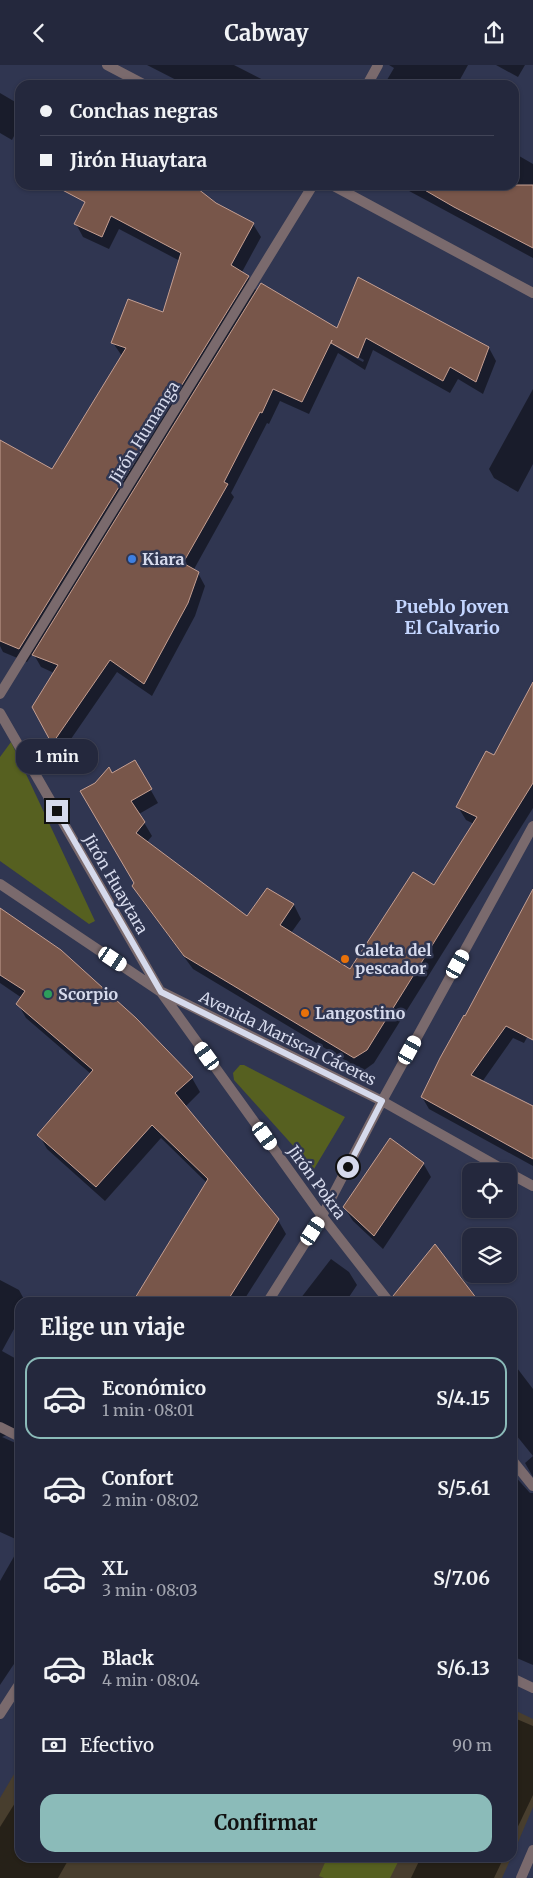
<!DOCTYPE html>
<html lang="es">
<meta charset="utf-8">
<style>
:root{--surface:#24283d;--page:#2c3044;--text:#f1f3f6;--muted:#a3a6b0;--line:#414457;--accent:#8bbbb9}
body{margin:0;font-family:Merriweather,serif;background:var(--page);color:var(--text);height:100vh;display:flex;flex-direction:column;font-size:19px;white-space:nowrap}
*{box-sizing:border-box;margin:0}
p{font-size:16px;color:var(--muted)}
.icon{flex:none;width:28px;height:28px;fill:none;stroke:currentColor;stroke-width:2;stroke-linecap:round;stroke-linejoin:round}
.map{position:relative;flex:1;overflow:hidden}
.details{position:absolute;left:15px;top:1232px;width:502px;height:565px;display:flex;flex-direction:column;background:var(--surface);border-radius:15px;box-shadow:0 1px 4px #0004,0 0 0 1px var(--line)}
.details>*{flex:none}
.banner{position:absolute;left:15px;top:15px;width:504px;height:110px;border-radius:15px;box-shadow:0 1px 4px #0004,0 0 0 1px var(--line);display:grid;align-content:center;height:110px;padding:0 25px;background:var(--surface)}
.tools{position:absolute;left:462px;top:1098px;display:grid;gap:10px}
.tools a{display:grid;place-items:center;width:55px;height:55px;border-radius:10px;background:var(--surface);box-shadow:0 1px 4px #0004,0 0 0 1px var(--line);font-size:25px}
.end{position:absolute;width:22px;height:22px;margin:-11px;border:6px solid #d6daec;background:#111;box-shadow:0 0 0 2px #111}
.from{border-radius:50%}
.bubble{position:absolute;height:35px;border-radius:15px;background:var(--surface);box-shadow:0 1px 4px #0004,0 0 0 1px var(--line);font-size:16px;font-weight:700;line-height:35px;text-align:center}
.car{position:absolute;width:15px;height:30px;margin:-15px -8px;border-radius:6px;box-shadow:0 0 4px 1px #0007;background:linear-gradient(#fff 24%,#345 0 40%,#fff 0 76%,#345 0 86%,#fff 0)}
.banner b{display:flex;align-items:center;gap:18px;height:48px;font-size:19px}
.banner b+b{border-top:1px solid var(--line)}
.banner i{width:12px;height:12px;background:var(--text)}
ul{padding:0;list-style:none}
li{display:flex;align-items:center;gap:15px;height:82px;margin:0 10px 8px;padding:0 15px;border:2px solid transparent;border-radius:15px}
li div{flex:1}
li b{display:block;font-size:19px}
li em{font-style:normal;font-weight:700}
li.on{border-color:var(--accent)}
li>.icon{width:45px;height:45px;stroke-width:1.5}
h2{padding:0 25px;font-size:22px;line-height:60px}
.pay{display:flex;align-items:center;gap:12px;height:55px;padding:0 25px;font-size:19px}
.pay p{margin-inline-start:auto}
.action{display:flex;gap:10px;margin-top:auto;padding:10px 25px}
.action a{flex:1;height:58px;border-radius:15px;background:var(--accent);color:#111;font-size:20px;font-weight:700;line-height:58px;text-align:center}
header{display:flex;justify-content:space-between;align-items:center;height:65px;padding:0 25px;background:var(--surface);font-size:22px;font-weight:700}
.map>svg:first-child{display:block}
.education{fill:#483e2e}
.green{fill:#566020}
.shadow{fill:#0007;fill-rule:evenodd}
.building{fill:#78564a;stroke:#c59f92}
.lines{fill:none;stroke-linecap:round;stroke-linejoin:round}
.street{stroke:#7a6a6d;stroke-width:10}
.route{stroke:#d6daec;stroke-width:6}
.shop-dot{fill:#3f7fe0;stroke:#303651;stroke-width:2}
.food-dot{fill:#e8710a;stroke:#303651;stroke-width:2}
.leisure-dot{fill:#2e9e5b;stroke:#303651;stroke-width:2}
.labels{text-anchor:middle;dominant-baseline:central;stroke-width:5;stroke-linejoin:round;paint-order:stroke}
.street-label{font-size:16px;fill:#d6daec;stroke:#303651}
.poi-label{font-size:16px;font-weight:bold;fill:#d6daec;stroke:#303651;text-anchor:start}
.neighbourhood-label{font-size:18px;font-weight:bold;fill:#c4d6ff;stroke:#303651}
</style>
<header><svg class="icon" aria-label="back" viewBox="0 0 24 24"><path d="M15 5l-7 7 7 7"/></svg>Cabway<svg class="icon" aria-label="share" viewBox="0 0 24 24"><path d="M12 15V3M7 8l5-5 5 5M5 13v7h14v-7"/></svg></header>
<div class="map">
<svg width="533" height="1813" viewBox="0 0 533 1813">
<rect width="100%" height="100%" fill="#303651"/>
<path class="education" d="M512,1644L533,1654V1742L513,1789Z
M20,1699V1792L511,1793L502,1813H0V1733Z"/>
<path class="green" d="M11,677L95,856L89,859L0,796V692Z
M240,1000H244L345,1052L314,1104L234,1015L233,1008Z
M327,1793V1792L400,1793L390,1813H324L319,1811Z"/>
<path class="shadow" d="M147,0H234L273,20H186Z
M389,0H468L457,20H384L394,3Z
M496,0H525L518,12Z
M0,28L17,38L20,43V59L12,75L0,68Z
M514,88L533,99V193L398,120H514Z
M95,120H191L215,140L253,159L261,172L242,207L248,212L257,227L337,265L359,213L489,283L496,296L483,329L458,314L450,328L373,285L365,305L338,288L309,349L280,336L269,359L267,358L231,428L234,432L193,506L198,508L205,521L195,551L152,631L117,607L60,690L33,642L54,608L41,602L33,588L27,597L3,587L0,581V414L52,405L122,291L113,278L164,249L180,196L119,164L109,184L83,172L76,159ZM333,278L364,295L363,297L333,280Z
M533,324V399L518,427L494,413L489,404Z
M533,673V743L374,998L363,1006L193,904L142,835L134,822L136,819L112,709L135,697L158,738L139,749L152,771L147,777L247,852L267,824L294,840L301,854L291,868L350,905L435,821L474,759L466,755L458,742L495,692Z
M0,844L192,1013L200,1027L185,1042L278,1155L286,1169L242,1238H131L167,1185L207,1118L161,1073L105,1136L47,1084L39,1070L91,1009L26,953L18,939L22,933L0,918Z
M533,896V961L524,978L513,973L482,1017L533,1042V1101L429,1044L422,1032Z
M423,1098L431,1112L383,1184L353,1156L344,1142Z
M331,1194L349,1207L357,1220L345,1238H297Z
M0,1215L19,1225L26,1238H20V1253L2,1286L20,1296V1375L9,1369L2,1372L20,1380V1476L0,1467Z
M512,1282L518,1292L514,1299L533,1324V1412L525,1398L533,1391L512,1365Z
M513,1409L530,1428H533V1600L512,1591Z
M20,1481V1590L0,1620V1516Z
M512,1652L533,1661V1730L512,1774Z
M20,1730V1792H70L58,1813H0V1762Z
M421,1792H504L494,1813H411Z"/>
<path class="building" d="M53,120H193L216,138L254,158L231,200L249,211L19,584L0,576V375L52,404L126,283L111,278L128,234L163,247L181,188L111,151L102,172L74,159L85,137Z
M416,120H533V183L454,142Z
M358,212L489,282L476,317L450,302L443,316L366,273L358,293L331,278L332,275L302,337L273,324L262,348L260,347L224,417L228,419L183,498L199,507L188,538L144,619L110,595L52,679L32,642L58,600L32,590L261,218L337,263Z
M533,617V718L367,985L354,993L184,891L132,821L134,818L80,726L95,718L109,702L112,708L135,695L152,724L131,736L145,757L136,768L247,851L267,823L294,839L280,860L350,904L413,807L434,820L477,752L456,742L486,686L494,690Z
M533,824V975L506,961L471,1010L533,1041V1094L421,1032L440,993L464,950L465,951Z
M0,843L61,885L136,953L193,1012L175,1028L279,1154L226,1238H132L208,1114L152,1060L96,1122L37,1070L93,1005L16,939L25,926L0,910Z
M390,1073L424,1098L374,1171L343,1142Z
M435,1179L480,1238H397L393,1231Z"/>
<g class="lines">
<path class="street" d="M107,0L145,20
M367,20L378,0
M332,120L533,228
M0,629L313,120
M0,648L159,924
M0,819L161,927L322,1151L390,1238
M162,927L382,1036L506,1106
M509,1108L533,1121
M267,1238L322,1151L382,1036L533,761
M0,1362L20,1372
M512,1395L533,1421
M512,1613L533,1623
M0,1649L20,1618
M521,1813L533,1785"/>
</g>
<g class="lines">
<path class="route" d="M57,746L161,927L382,1036L348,1102"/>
</g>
<circle class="shop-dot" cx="132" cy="494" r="5"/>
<g class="food-dot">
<circle cx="345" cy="894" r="5"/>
<circle cx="305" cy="948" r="5"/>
</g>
<circle class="leisure-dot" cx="48" cy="929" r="5"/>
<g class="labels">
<g class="street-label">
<text transform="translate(144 367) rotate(-58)">Jirón Humanga</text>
<text transform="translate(116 819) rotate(60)">Jirón Huaytara</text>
<text transform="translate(288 973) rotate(26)">Avenida Mariscal Cáceres</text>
<text transform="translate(317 1117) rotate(54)">Jirón Pokra</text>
</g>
<g class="poi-label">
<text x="142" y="494">Kiara</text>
<text x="355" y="885">Caleta del<tspan x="355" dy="18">pescador</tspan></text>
<text x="58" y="929">Scorpio</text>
<text x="315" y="948">Langostino</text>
</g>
<g class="neighbourhood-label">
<text x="452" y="541">Pueblo Joven<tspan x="452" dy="21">El Calvario</tspan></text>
</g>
</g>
</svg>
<div class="tools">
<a><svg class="icon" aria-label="locate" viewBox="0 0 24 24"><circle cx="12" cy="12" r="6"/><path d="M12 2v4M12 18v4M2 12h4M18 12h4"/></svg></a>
<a><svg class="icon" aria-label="layers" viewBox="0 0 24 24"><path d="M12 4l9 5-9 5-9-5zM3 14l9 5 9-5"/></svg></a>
</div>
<i class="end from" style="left:348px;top:1102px"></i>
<i class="end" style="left:57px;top:746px"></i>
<div class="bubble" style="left:16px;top:674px;width:82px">1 min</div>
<i class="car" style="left:113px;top:894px;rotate:124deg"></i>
<i class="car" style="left:458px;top:899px;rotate:29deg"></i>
<i class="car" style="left:410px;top:985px;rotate:29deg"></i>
<i class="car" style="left:207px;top:991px;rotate:324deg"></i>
<i class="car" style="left:265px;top:1071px;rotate:144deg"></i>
<i class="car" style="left:313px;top:1166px;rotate:33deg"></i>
<div class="banner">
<b><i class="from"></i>Conchas negras</b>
<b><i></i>Jirón Huaytara</b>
</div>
<section class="details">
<h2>Elige un viaje</h2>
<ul>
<li class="on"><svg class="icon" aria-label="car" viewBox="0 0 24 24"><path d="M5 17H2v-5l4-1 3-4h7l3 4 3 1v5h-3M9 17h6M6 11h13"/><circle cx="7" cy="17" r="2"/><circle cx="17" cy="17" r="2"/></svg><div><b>Económico</b><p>1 min · 08:01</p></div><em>S/4.15</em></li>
<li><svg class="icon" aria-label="car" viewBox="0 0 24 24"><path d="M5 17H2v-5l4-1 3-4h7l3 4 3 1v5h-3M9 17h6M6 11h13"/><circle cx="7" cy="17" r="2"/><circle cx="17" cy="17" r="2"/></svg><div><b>Confort</b><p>2 min · 08:02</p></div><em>S/5.61</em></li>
<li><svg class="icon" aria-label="car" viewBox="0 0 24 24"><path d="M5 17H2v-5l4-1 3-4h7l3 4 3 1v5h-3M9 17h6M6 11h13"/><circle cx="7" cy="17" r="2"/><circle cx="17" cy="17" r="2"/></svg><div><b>XL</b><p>3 min · 08:03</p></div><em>S/7.06</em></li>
<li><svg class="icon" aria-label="car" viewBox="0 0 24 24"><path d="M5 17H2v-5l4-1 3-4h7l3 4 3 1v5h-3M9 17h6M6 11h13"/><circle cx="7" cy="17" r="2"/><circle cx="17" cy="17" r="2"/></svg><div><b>Black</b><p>4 min · 08:04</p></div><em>S/6.13</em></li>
</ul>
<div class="pay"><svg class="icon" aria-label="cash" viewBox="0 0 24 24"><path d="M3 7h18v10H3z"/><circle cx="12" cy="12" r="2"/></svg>Efectivo<p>90 m</p></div>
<div class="action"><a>Confirmar</a></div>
</section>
</div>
